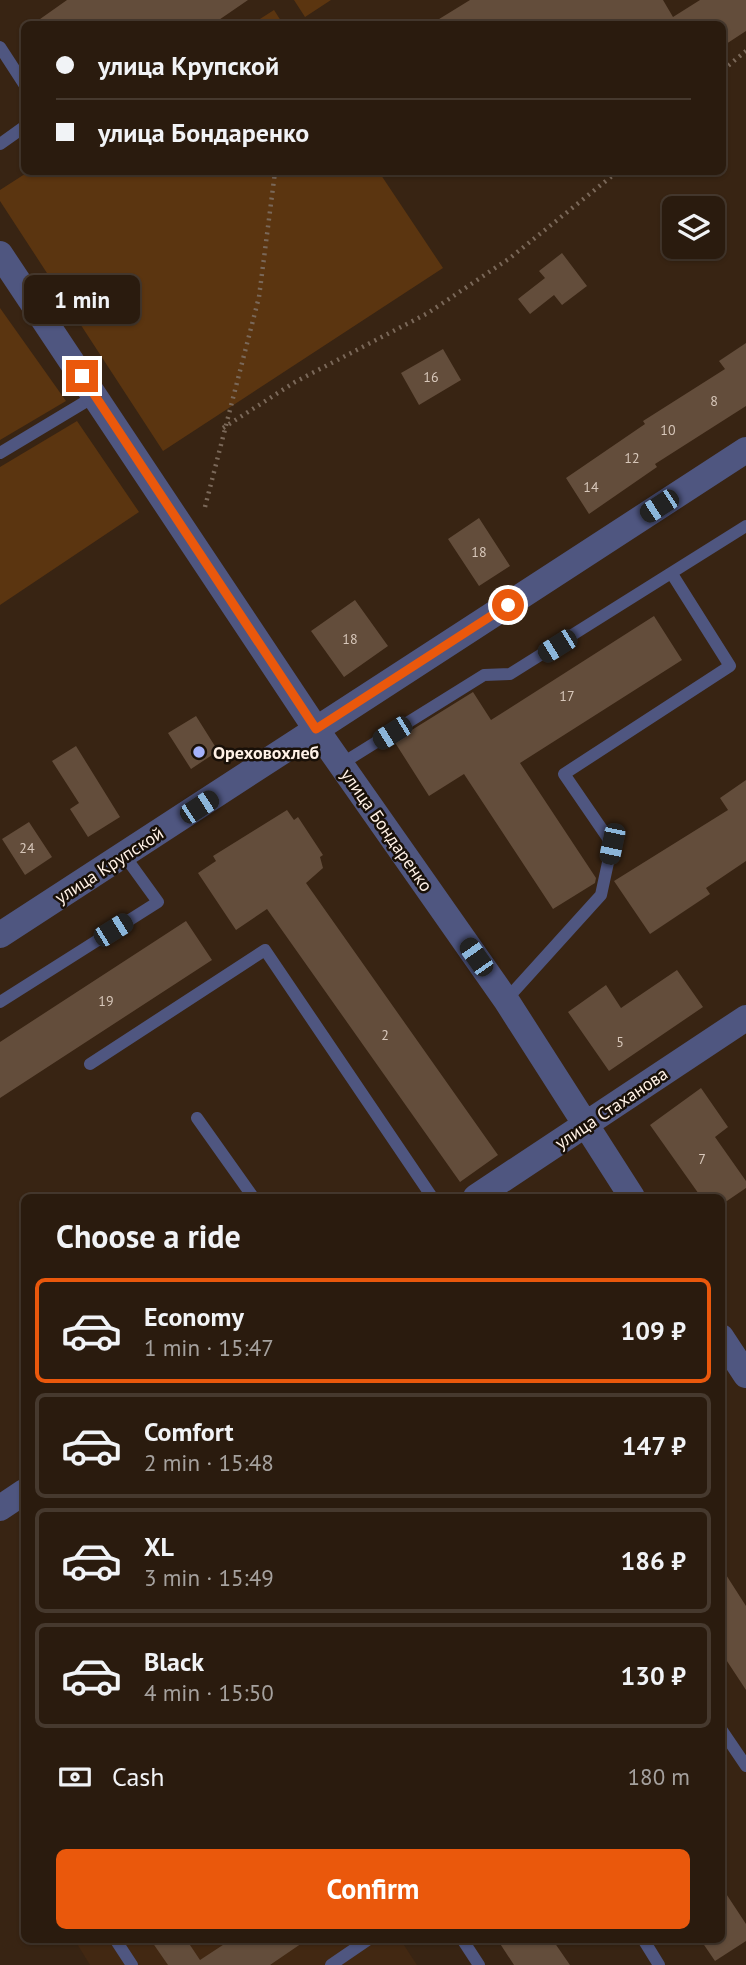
<!DOCTYPE html>
<meta charset="utf-8">
<style>
:root{--surface:#2a1b0e;--page:#322417;--text:#f1f3f6;--muted:#a5a19e;--line:#46392e;--accent:#ea580c}
body{margin:0;font-family:"PT Sans",sans-serif;background:var(--page);color:var(--text);height:100vh;display:flex;flex-direction:column;font-size:26px;white-space:nowrap}
*{box-sizing:border-box;margin:0}
p{font-size:23px;color:var(--muted)}
.icon{flex:none;width:38px;height:38px;fill:none;stroke:currentColor;stroke-width:2;stroke-linecap:round;stroke-linejoin:round}
.map{position:relative;flex:1;overflow:hidden}
.drawer{position:absolute;left:21px;top:1194px;width:704px;height:749px;display:flex;flex-direction:column;background:var(--surface);border-radius:10px;box-shadow:0 2px 5px #0004,0 0 0 2px var(--line)}
.drawer>*{flex:none}
.banner{position:absolute;left:21px;top:21px;width:705px;height:154px;border-radius:10px;box-shadow:0 2px 5px #0004,0 0 0 2px var(--line);display:grid;align-content:center;height:154px;padding:0 35px;background:var(--surface)}
.tools{position:absolute;left:662px;top:196px;display:grid;gap:14px}
.tools a{display:grid;place-items:center;width:63px;height:63px;border-radius:10px;background:var(--surface);box-shadow:0 2px 5px #0004,0 0 0 2px var(--line);font-size:35px}
.end{position:absolute;width:32px;height:32px;margin:-16px;border:9px solid #ea580c;background:#fff;box-shadow:0 0 0 4px #fff}
.from{border-radius:50%}
.bubble{position:absolute;height:49px;border-radius:10px;background:var(--surface);box-shadow:0 2px 5px #0004,0 0 0 2px var(--line);font-size:23px;font-weight:700;line-height:49px;text-align:center}
.car{position:absolute;width:21px;height:42px;margin:-21px -10px;border-radius:9px;box-shadow:0 0 5px 2px #0007;background:linear-gradient(#222 24%,#8ab4d8 0 40%,#222 0 76%,#8ab4d8 0 86%,#222 0)}
.banner b{display:flex;align-items:center;gap:24px;height:66px;font-size:26px}
.banner b+b{border-top:2px solid var(--line)}
.banner i{width:18px;height:18px;background:var(--text)}
ul{padding:0;list-style:none}
li{display:flex;align-items:center;gap:21px;height:105px;margin:0 14px 10px;padding:0 21px;border:4px solid var(--line);border-radius:10px}
li div{flex:1}
li b{display:block;font-size:26px}
li em{font-style:normal;font-weight:700}
li.active{border-color:var(--accent)}
li>.icon{width:63px;height:63px;stroke-width:1.5}
h2{padding:0 35px;font-size:32px;line-height:84px}
.pay{display:flex;align-items:center;gap:18px;height:77px;padding:0 35px;font-size:26px}
.pay p{margin-inline-start:auto}
.button{display:flex;gap:14px;margin-top:auto;padding:14px 35px}
.button a{flex:1;height:80px;border-radius:10px;background:var(--accent);color:#fff;font-size:28px;font-weight:700;line-height:80px;text-align:center}
.map>svg:first-child{display:block}
.built{fill:#422812}
.green{fill:#5b3510}
.building{fill:#634d3b}
.lines{fill:none;stroke-linecap:round;stroke-linejoin:round}
.path{stroke:#7a6859;stroke-width:4.5;stroke-dasharray:2 5;stroke-linecap:butt}
.lane{stroke:#4f5680;stroke-width:12}
.street{stroke:#4f5680;stroke-width:26}
.route{stroke:#ea580c;stroke-width:9}
.poi-dot{fill:#a4b2fc;stroke:#191008;stroke-width:2.5}
.labels{text-anchor:middle;dominant-baseline:central;stroke-width:5;stroke-linejoin:round;paint-order:stroke}
.number-label{font-size:14px;fill:#d8c8bb}
.poi-label{font-size:18px;font-weight:bold;fill:#fff1e6;stroke:#191008;text-anchor:start}
.street-label{font-size:18px;fill:#fff1e6;stroke:#191008}
</style>
<div class="map">
<svg width="746" height="1965" viewBox="0 0 746 1965">
<rect width="100%" height="100%" fill="#382413"/>
<path class="built" d="M74,1939H400L417,1965H90Z"/>
<path class="green" d="M294,0H331L305,17Z
M274,10L283,24H252Z
M28,172H379L443,268L163,451L0,201V190Z
M0,308L66,401L0,440Z
M77,421L139,512L0,605V467Z"/>
<path class="building" d="M67,0H248L213,24H33Z
M470,0H663L673,17L700,0H746V31L723,46V24H431Z
M562,253L587,286L562,305L554,295L530,314L518,299L545,278L539,271Z
M746,343V406L655,464L657,467L589,514L566,478L645,424L643,421L725,369L719,361Z
M443,349L461,380L419,405L401,373Z
M479,518L510,566L479,586L448,539Z
M355,600L388,646L344,677L311,631Z
M654,616L682,660L520,763L596,878L595,883L553,909L464,774L429,796L394,741L473,692L491,720Z
M196,716L218,751L191,769L168,733Z
M76,746L120,817L88,837L70,809L79,803L52,761Z
M746,780V861L706,888L710,894L650,934L614,881L728,810L720,798Z
M287,810L294,820L298,817L323,855L320,857L323,868L306,883L498,1155L460,1182L267,909L236,930L198,873L216,861L213,856Z
M29,822L52,857L25,875L2,839Z
M186,921L212,960L0,1098V1042Z
M677,970L703,1007L609,1071L568,1012L606,985L621,1008Z
M701,1088L728,1127L715,1137L746,1181V1188L721,1205V1197H701L650,1125Z
M721,1567L746,1606V1690L721,1652Z
M721,1886L746,1924V1941L715,1961L700,1939H721Z
M150,1939H186L200,1960L232,1939H308L270,1965H168Z
M497,1939H552L570,1965H514Z"/>
<g class="lines">
<path class="path" d="M723,70L746,51
M223,428L295,382L428,313L510,258L617,172
M205,507L259,297L275,172"/>
<path class="lane" d="M0,47L24,84
M0,144L24,127
M0,453L95,396
M341,764L484,675L510,674L746,526
M506,1000L601,895L612,844L564,774L730,666L672,574
M0,1002L158,902L124,855
M90,1064L265,950L432,1197
M197,1118L253,1197
M721,1729L746,1766
M115,1939L132,1965
M462,1939L479,1965
M643,1939L659,1965
M331,1965L369,1939"/>
<path class="street" d="M0,254L316,729L506,1000L632,1197
M0,935L746,450
M476,1197L746,1018
M721,1337L746,1375
M0,1508L24,1492"/>
</g>
<g class="lines">
<path class="route" d="M82,376L316,729L508,605"/>
</g>
<circle class="poi-dot" cx="199" cy="752" r="7"/>
<g class="labels">
<g class="number-label">
<text x="431" y="377">16</text>
<text x="714" y="401">8</text>
<text x="668" y="430">10</text>
<text x="632" y="458">12</text>
<text x="591" y="487">14</text>
<text x="479" y="552">18</text>
<text x="350" y="639">18</text>
<text x="567" y="696">17</text>
<text x="27" y="848">24</text>
<text x="106" y="1001">19</text>
<text x="385" y="1035">2</text>
<text x="620" y="1042">5</text>
<text x="702" y="1159">7</text>
</g>
<g class="poi-label">
<text x="213" y="752">Ореховохлеб</text>
</g>
<g class="street-label">
<text transform="translate(387 830) rotate(55)">улица Бондаренко</text>
<text transform="translate(109 865) rotate(-33)">улица Крупской</text>
<text transform="translate(611 1108) rotate(-34)">улица Стаханова</text>
</g>
</g>
</svg>
<div class="tools">
<a><svg class="icon" aria-label="layers" viewBox="0 0 24 24"><path d="M12 4l9 5-9 5-9-5zM3 14l9 5 9-5"/></svg></a>
</div>
<i class="end from" style="left:508px;top:605px"></i>
<i class="end" style="left:82px;top:376px"></i>
<div class="bubble" style="left:24px;top:275px;width:116px">1 min</div>
<i class="car" style="left:659px;top:506px;rotate:237deg"></i>
<i class="car" style="left:557px;top:646px;rotate:238deg"></i>
<i class="car" style="left:392px;top:733px;rotate:238deg"></i>
<i class="car" style="left:199px;top:807px;rotate:57deg"></i>
<i class="car" style="left:612px;top:844px;rotate:192deg"></i>
<i class="car" style="left:113px;top:930px;rotate:58deg"></i>
<i class="car" style="left:476px;top:957px;rotate:325deg"></i>
<div class="banner">
<b><i class="from"></i>улица Крупской</b>
<b><i></i>улица Бондаренко</b>
</div>
<section class="drawer">
<h2>Choose a ride</h2>
<ul>
<li class="active"><svg class="icon" aria-label="car" viewBox="0 0 24 24"><path d="M5 17H2v-5l4-1 3-4h7l3 4 3 1v5h-3M9 17h6M6 11h13"/><circle cx="7" cy="17" r="2"/><circle cx="17" cy="17" r="2"/></svg><div><b>Economy</b><p>1 min · 15:47</p></div><em>109 ₽</em></li>
<li><svg class="icon" aria-label="car" viewBox="0 0 24 24"><path d="M5 17H2v-5l4-1 3-4h7l3 4 3 1v5h-3M9 17h6M6 11h13"/><circle cx="7" cy="17" r="2"/><circle cx="17" cy="17" r="2"/></svg><div><b>Comfort</b><p>2 min · 15:48</p></div><em>147 ₽</em></li>
<li><svg class="icon" aria-label="car" viewBox="0 0 24 24"><path d="M5 17H2v-5l4-1 3-4h7l3 4 3 1v5h-3M9 17h6M6 11h13"/><circle cx="7" cy="17" r="2"/><circle cx="17" cy="17" r="2"/></svg><div><b>XL</b><p>3 min · 15:49</p></div><em>186 ₽</em></li>
<li><svg class="icon" aria-label="car" viewBox="0 0 24 24"><path d="M5 17H2v-5l4-1 3-4h7l3 4 3 1v5h-3M9 17h6M6 11h13"/><circle cx="7" cy="17" r="2"/><circle cx="17" cy="17" r="2"/></svg><div><b>Black</b><p>4 min · 15:50</p></div><em>130 ₽</em></li>
</ul>
<div class="pay"><svg class="icon" aria-label="cash" viewBox="0 0 24 24"><path d="M3 7h18v10H3z"/><circle cx="12" cy="12" r="2"/></svg>Cash<p>180 m</p></div>
<div class="button"><a>Confirm</a></div>
</section>
</div>
